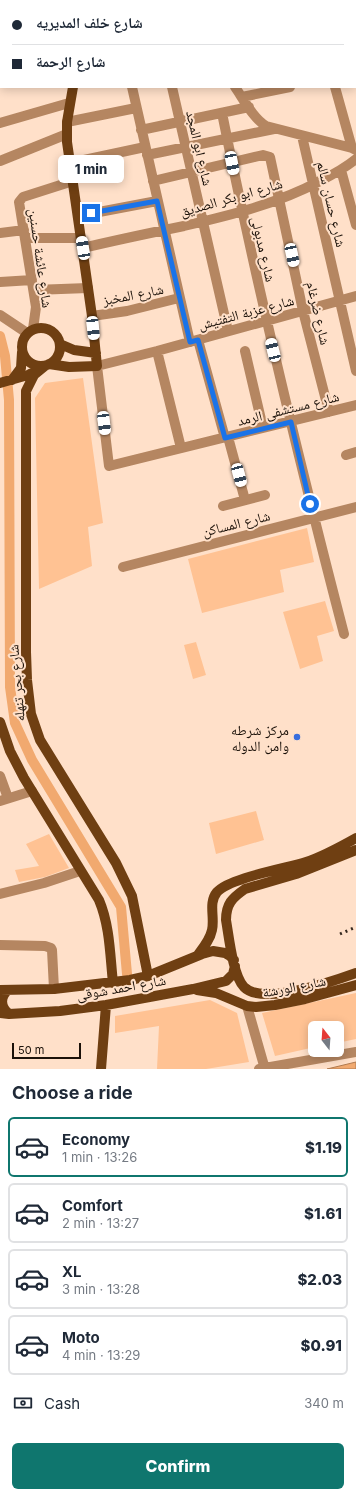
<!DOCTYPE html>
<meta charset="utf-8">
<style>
:root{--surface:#fff;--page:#f6f6f7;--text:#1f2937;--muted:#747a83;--line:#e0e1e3;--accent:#0f766e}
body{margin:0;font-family:Inter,"Noto Naskh Arabic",sans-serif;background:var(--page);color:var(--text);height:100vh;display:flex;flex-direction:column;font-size:15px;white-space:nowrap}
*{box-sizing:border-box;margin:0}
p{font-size:13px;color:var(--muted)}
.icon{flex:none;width:22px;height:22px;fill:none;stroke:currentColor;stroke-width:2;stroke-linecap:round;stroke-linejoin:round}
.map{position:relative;height:1069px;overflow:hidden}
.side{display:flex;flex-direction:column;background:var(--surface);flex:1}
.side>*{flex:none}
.top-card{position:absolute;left:0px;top:0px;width:356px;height:88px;box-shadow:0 2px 10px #0003;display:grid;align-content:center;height:88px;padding:0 12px;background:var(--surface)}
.needle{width:26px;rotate:343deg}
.fabs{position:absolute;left:308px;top:1021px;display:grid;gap:8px}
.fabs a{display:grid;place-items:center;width:36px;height:36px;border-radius:6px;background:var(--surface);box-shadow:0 2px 10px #0003;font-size:20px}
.scale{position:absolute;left:12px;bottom:10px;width:69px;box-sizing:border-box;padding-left:4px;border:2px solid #1b1109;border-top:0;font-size:11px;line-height:14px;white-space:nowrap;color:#1b1109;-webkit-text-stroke:3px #ffe0c9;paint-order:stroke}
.end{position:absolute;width:18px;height:18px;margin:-9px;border:5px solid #1a73e8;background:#fff;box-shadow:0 0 0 2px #fff}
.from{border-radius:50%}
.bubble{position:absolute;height:28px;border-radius:6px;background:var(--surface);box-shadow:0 2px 10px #0003;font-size:13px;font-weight:800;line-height:28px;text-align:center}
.car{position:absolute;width:12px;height:24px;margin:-12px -6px;border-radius:5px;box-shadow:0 0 3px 1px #0007;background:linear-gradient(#fff 24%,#345 0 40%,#fff 0 76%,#345 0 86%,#fff 0)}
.top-card b{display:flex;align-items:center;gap:14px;height:38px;font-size:15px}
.top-card b+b{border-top:1px solid var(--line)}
.top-card i{width:10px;height:10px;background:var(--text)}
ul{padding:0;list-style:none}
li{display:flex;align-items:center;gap:12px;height:60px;margin:0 8px 6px;padding:0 4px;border:2px solid var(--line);border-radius:6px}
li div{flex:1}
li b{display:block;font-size:15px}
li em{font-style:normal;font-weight:800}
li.on{border-color:var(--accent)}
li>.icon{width:36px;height:36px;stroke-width:1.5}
h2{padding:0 12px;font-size:18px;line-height:48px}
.pay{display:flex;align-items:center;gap:10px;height:44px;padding:0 12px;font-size:15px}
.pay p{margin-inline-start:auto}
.action{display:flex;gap:8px;margin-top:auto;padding:8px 12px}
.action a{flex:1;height:46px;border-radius:6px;background:var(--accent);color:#fff;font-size:16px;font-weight:800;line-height:46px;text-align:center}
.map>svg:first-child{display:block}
.green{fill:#ffc293}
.water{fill:#f1a96f;stroke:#b17b50}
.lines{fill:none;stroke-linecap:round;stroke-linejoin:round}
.canal{stroke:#f1a96f;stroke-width:10}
.minor{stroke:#b58661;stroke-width:10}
.major{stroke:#6f3f12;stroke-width:10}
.rail{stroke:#35281f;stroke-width:3;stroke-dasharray:2 4;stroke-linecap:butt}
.route{stroke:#1a73e8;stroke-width:5}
.poi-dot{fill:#386ddd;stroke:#ffe0c9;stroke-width:1.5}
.labels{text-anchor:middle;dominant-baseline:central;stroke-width:4;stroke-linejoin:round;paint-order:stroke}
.street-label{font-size:14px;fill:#1b1109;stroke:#ffe0c9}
.poi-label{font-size:14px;fill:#1b1109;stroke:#ffe0c9;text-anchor:end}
</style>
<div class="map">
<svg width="356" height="1069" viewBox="0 0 356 1069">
<rect width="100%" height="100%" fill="#ffe0c9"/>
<path class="green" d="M83,378L103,523L88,527L92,566L39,589L35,398L45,383Z
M307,528L314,562L280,570L284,592L202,613L188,559Z
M325,601L334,631L317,636L323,661L300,669L283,612Z
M196,642L206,675L193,679L184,645Z
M256,811L264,840L216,854L209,823Z
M49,834L69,868L45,877L19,882L15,870L39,866L26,844Z
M356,993V1039L337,1043V1028H315V1047L275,1056L262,1013Z
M210,1000L237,1013L249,1062L206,1069H157L159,1026L115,1033V1016Z"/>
<path class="water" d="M356,1062V1069H327Z"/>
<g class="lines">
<path class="canal" d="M0,336L5,356L9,400L10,687L15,723L32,760L121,907L127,974"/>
<path class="minor" d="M56,0V1
M173,0L174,1
M234,0V1
M208,1L213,0
M0,16H1
M355,27L356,26
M132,87L190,342
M172,87L228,331
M235,87C244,100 253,118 266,126L352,148L356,150
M335,87L352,148
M242,97L290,87
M222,113C257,288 299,461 344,634
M67,122L136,108
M0,123L69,103
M141,130L249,107
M302,136L356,371
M147,155L274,129
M0,161L67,134
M70,163L145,147
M341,170L356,225
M153,181L263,155L270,157L303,311L329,412
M78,216L157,201
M0,233L24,230
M25,238H81
M83,248C116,240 150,233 184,226C231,215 277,204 320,181C332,175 345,168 356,159
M0,282L32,280
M34,290L88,288
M356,296L157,351L97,366L109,466L356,405
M0,315L27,333
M92,316L127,311L179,298
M33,329L36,307L19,202L23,197L73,181
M198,340L225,438
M157,351L181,448
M245,351L263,428
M228,437L245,500
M346,455L356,452
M223,506L265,495
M123,567L356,507
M0,776L8,798
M0,801L32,791
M0,894L44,883L80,871
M0,945L45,946L51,948L52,950L54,989
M247,1006L265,1069
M259,1069L356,1052"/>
<path class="major" d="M109,1V0
M22 347a19 19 0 1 1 38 0a19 19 0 1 1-38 0Z
M60,344L74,350L96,353
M49,364L69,367L97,366L92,316L67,142V122L73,87
M45,366L34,375L26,391V652L27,680L31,714L40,740L116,863L132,896L148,976
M12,380L21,368L22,352
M0,383L28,375L37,370
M0,722L10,751L24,778L99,900C110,926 110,955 113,983
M356,850L296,874L245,889C232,898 226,904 226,920C229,937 233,976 244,987C262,1006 334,981 356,973
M197,956C203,948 210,940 212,930C215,917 208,903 217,892C229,878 287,868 306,862C324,856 340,847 356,838
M0,990L54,989L130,980L148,976L202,954L213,951L225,953L230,956L234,960
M8,990C0,997 0,1007 9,1014
M197,990L216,993L247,1006L256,1007L275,1005L305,999L356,985
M0,1013L9,1014L60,1011L106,1005L193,989L226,981L233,974L235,966
M101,1069L106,1005"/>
<path class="rail" d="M340,934L356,927"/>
</g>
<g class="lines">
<path class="route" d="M91,213L157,201L190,342L198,340L225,438L291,422L310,504"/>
</g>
<circle class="poi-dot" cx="297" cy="737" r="4"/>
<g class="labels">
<g class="street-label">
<text transform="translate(200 148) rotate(77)">شارع ابو المجد</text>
<text transform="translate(231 197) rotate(-16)">شارع ابو بكر الصديق</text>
<text transform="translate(332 204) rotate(77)">شارع حسان سالم</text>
<text transform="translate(264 249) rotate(77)">شارع مدبولى</text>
<text transform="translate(41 258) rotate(82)">شارع عائشة حسنين</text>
<text transform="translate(133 294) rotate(-11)">شارع المخبز</text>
<text transform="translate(246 312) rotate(-15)">شارع عزبة التفتيش</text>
<text transform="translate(319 313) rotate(77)">شارع ضرغام</text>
<text transform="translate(288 408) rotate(-14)">شارع مستشفى الرمد</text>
<text transform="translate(236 523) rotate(-14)">شارع المساكن</text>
<text transform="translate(16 683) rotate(-95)">شارع بحر تنهله</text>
<text transform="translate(294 986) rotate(-11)">شارع الورشة</text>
<text transform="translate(121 987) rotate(-10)">شارع احمد شوقى</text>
</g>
<g class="poi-label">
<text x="289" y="729">مركز شرطه<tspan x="289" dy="16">وامن الدوله</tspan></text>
</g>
</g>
</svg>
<div class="fabs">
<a><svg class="needle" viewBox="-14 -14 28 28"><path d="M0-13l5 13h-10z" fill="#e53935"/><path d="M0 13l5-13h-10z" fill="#747a83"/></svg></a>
</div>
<div class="scale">50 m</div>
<i class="end from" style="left:310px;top:504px"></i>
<i class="end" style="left:91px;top:213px"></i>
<div class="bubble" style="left:58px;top:155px;width:66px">1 min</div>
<i class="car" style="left:232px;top:163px;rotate:169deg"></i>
<i class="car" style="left:83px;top:248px;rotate:351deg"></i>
<i class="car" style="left:292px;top:255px;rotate:168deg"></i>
<i class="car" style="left:93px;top:328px;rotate:174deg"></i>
<i class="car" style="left:273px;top:350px;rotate:346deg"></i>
<i class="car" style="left:104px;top:423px;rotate:173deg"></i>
<i class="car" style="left:239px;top:475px;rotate:165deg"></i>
<div class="top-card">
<b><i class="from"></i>شارع خلف المديريه</b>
<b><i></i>شارع الرحمة</b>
</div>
</div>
<section class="side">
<h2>Choose a ride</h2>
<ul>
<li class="on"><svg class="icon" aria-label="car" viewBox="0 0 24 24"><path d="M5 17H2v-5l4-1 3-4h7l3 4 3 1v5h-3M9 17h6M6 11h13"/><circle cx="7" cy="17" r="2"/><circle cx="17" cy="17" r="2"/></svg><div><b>Economy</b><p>1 min · 13:26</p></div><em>$1.19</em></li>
<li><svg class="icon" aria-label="car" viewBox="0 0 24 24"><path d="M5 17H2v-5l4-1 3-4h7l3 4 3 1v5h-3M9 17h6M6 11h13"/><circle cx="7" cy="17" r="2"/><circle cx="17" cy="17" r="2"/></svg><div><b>Comfort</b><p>2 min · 13:27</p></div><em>$1.61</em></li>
<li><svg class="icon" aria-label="car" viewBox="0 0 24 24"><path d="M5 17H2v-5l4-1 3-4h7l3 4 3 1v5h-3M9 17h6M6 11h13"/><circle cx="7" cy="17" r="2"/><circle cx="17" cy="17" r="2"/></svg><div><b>XL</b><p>3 min · 13:28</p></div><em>$2.03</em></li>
<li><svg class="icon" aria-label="car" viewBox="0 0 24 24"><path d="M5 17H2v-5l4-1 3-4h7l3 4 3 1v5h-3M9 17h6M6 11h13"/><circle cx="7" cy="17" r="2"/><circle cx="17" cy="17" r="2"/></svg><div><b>Moto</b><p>4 min · 13:29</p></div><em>$0.91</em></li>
</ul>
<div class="pay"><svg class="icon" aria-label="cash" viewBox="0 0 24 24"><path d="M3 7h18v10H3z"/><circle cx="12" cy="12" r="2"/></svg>Cash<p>340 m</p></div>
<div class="action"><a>Confirm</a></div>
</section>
